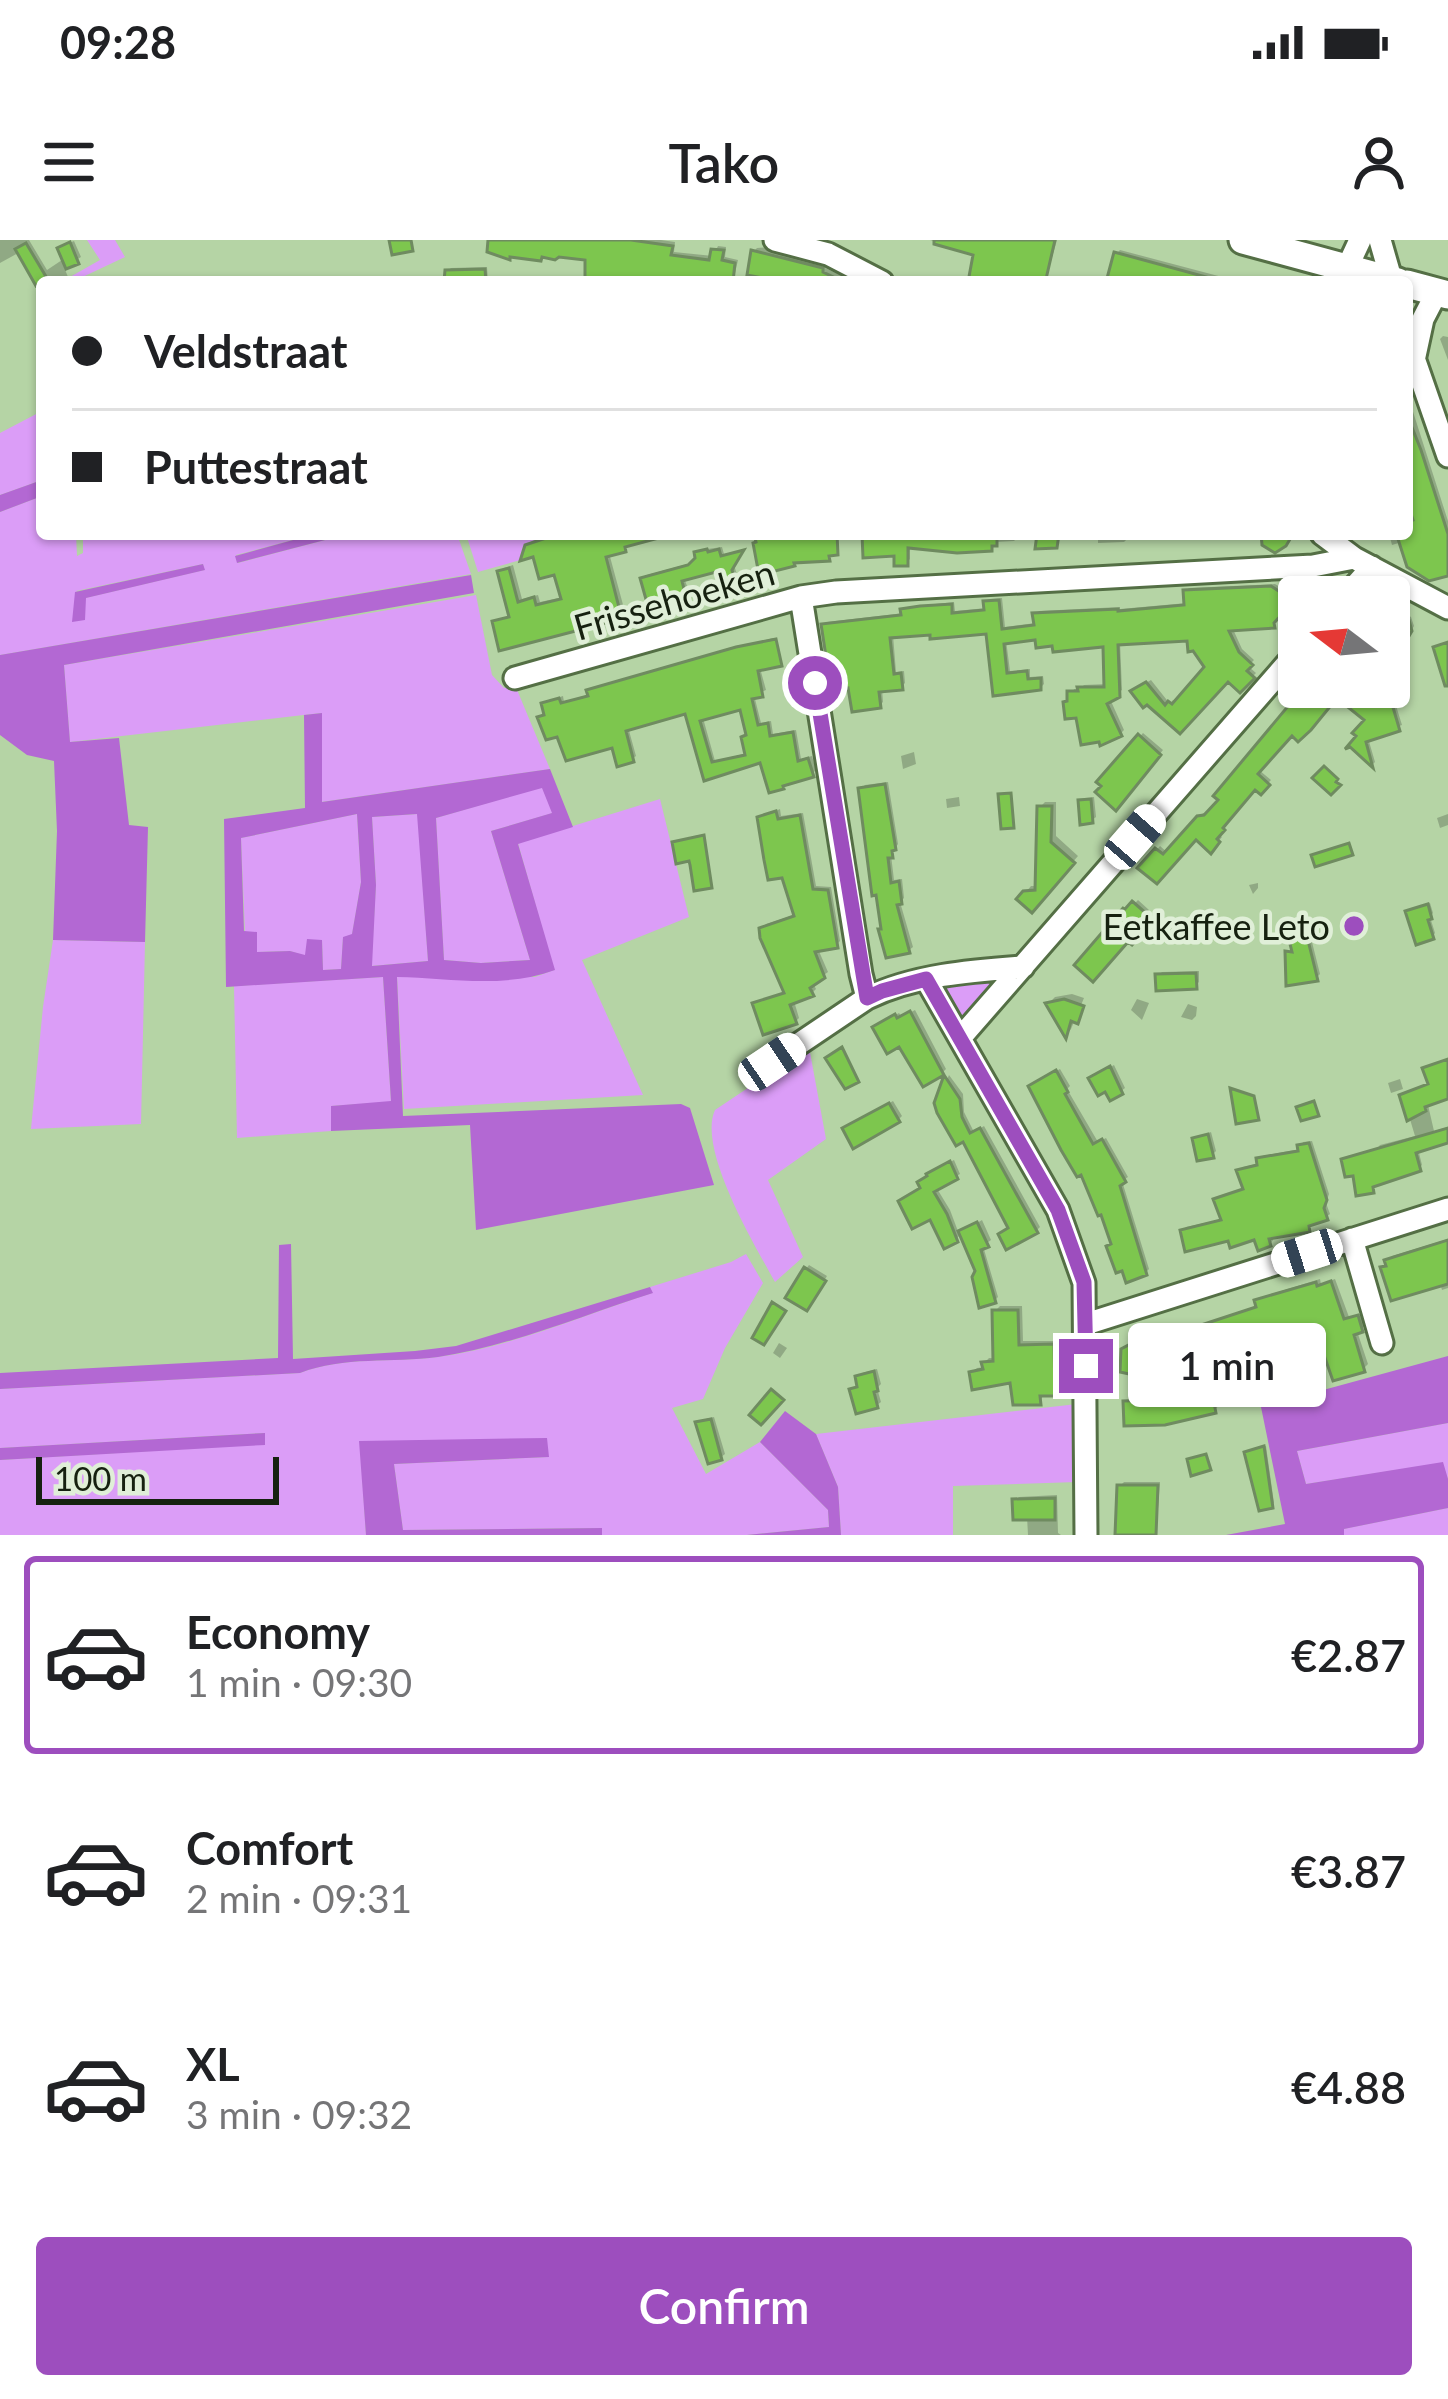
<!DOCTYPE html>
<meta charset="utf-8">
<style>
:root{--surface:#fff;--page:#f6f6f6;--text:#202124;--muted:#757577;--line:#e0e0e0;--accent:#9d4ebe}
body{margin:0;font-family:Lato,sans-serif;background:var(--page);color:var(--text);height:100vh;display:flex;flex-direction:column;font-size:45px;white-space:nowrap}
*{box-sizing:border-box;margin:0}
p{font-size:39px;color:var(--muted)}
.icon{flex:none;width:66px;height:66px;fill:none;stroke:currentColor;stroke-width:2;stroke-linecap:round;stroke-linejoin:round}
.map{position:relative;height:1295px;overflow:hidden}
.side{display:flex;flex-direction:column;background:var(--surface);flex:1}
.side>*{flex:none}
.guide{position:absolute;left:36px;top:36px;width:1377px;height:264px;border-radius:12px;box-shadow:0 3px 9px #0004;display:grid;align-content:center;height:264px;padding:0 36px;background:var(--surface)}
.needle{width:78px;rotate:286deg}
.buttons{position:absolute;left:1278px;top:336px;display:grid;gap:24px}
.buttons a{display:grid;place-items:center;width:132px;height:132px;border-radius:12px;background:var(--surface);box-shadow:0 3px 9px #0004;font-size:60px}
.scale{position:absolute;left:36px;bottom:30px;width:243px;box-sizing:border-box;padding-left:12px;border:6px solid #162110;border-top:0;font-size:33px;line-height:42px;white-space:nowrap;color:#162110;-webkit-text-stroke:9px #e0efd8;paint-order:stroke}
.end{position:absolute;width:54px;height:54px;margin:-27px;border:15px solid #9d4ebe;background:#fff;box-shadow:0 0 0 6px #fff}
.from{border-radius:50%}
.bubble{position:absolute;height:84px;border-radius:12px;background:var(--surface);box-shadow:0 3px 9px #0004;font-size:39px;font-weight:600;line-height:84px;text-align:center}
.car{position:absolute;width:36px;height:72px;margin:-36px -18px;border-radius:15px;box-shadow:0 0 9px 3px #0007;background:linear-gradient(#fff 24%,#345 0 40%,#fff 0 76%,#345 0 86%,#fff 0)}
.guide b{display:flex;align-items:center;gap:42px;height:114px;font-size:45px}
.guide b+b{border-top:3px solid var(--line)}
.guide i{width:30px;height:30px;background:var(--text)}
ul{padding:21px 0 0;list-style:none}
li{display:flex;align-items:center;gap:36px;height:198px;margin:0 24px 18px;padding:0 12px;border:6px solid transparent;border-radius:12px}
li div{flex:1}
li b{display:block;font-size:45px}
li em{font-style:normal;font-weight:600}
li.on{border-color:var(--accent)}
li>.icon{width:108px;height:108px;stroke-width:1.5}
.primary-button{display:flex;gap:24px;margin-top:auto;padding:24px 36px}
.primary-button a{flex:1;height:138px;border-radius:12px;background:var(--accent);color:#fff;font-size:48px;font-weight:600;line-height:138px;text-align:center}
.status{display:flex;justify-content:space-between;align-items:center;height:84px;padding:0 60px;background:var(--surface);direction:ltr}
.status svg{height:33px;fill:currentColor}
header{display:flex;justify-content:space-between;align-items:center;height:156px;padding:0 36px;background:var(--surface);font-size:54px;font-weight:600}
.map>svg:first-child{display:block}
.green{fill:#db9df7;fill-rule:evenodd}
.forest{fill:#b368d3;fill-rule:evenodd}
.shadow{fill:#0003;fill-rule:evenodd}
.building{fill:#7dc64e;stroke:#6f8b60;stroke-width:3;fill-rule:evenodd}
.lines{fill:none;stroke-linecap:round;stroke-linejoin:round}
.minor-casing{stroke:#546f45;stroke-width:27}
.major-casing{stroke:#546f45;stroke-width:33}
.minor{stroke:#fff;stroke-width:21}
.major{stroke:#fff;stroke-width:27}
.route{stroke:#9d4ebe;stroke-width:15}
.poi-dot{fill:#9d4ebe;stroke:#e0efd8;stroke-width:4.5}
.labels{text-anchor:middle;dominant-baseline:central;stroke-width:9;stroke-linejoin:round;paint-order:stroke}
.street-label{font-size:36px;fill:#162110;stroke:#e0efd8}
.poi-label{font-size:36px;fill:#162110;stroke:#e0efd8;text-anchor:end}
</style>
<div class="status"><b>09:28</b><svg viewBox="0 0 49 12"><path d="M0 12V9h3v3zM5 12V6h3v6zM10 12V3h3v9zM15 12V0h3v12zM26 1h20v11H26zM47 4h2v5h-2z"/></svg></div>
<header><svg class="icon" aria-label="menu" viewBox="0 0 24 24"><path d="M4 6h16M4 12h16M4 18h16"/></svg>Tako<svg class="icon" aria-label="person" viewBox="0 0 24 24"><circle cx="12" cy="8" r="4"/><path d="M4 21q1-7 8-7t8 7"/></svg></header>
<div class="map">
<svg width="1448" height="1295" viewBox="0 0 1448 1295">
<rect width="100%" height="100%" fill="#b5d4a5"/>
<path class="green" d="M87,0H115L125,17L72,42L70,37L100,20Z
M42,171V240L0,255V193Z
M42,256V294H76L77,316L83,313V294H315L236,315L238,323L348,294H457L471,334L0,415V272ZM203,324L204,330L85,358L76,351Z
M466,294H613L478,332Z
M476,355L492,435L504,448L515,445L550,529L321,562V473L70,502L64,425Z
M542,547L553,573L491,591L530,720L481,723L444,720L436,578Z
M660,559L689,677L582,720L643,855L404,869L397,736L535,737L554,730L518,603Z
M357,574L361,642L352,695L343,698L341,729L323,730L322,700L305,716L290,711L257,712L245,692L241,598Z
M418,574L428,721L371,726L376,645L372,577Z
M53,700L145,702L141,884L31,889L43,767Z
M383,737L391,862L331,866V891L237,898L234,746Z
M991,738L993,747L963,779L958,778L941,749L943,745Z
M809,807L826,899L768,940L803,1017L775,1042C755,1006 697,909 715,870Z
M746,1014L763,1043L725,1108L703,1159L672,1168L706,1234L760,1202L828,1270L829,1287L747,1295H602L601,1288L403,1290L394,1224L548,1217L360,1202L366,1295H0V1220L265,1204L264,1193L0,1208V1149L300,1133C344,1116 392,1123 438,1117C511,1107 582,1076 652,1053L650,1047L731,1022Z
M1077,1164V1242L953,1246V1295H841L838,1247L816,1194Z
M1448,1183V1239L1442,1223L1306,1244L1297,1211Z
M1448,1268V1295H1344L1343,1289Z"/>
<path class="forest" d="M42,240V256L0,272V255Z
M315,294H348L237,323L235,316Z
M203,324L205,330L86,358L85,380L72,382L75,352Z
M471,335L474,353L64,425L70,502L119,498L129,585L148,587L145,702L53,700L57,591L54,521L27,515L0,495V415Z
M322,473V562L550,529L573,587L518,604L555,730C504,749 449,738 397,737L403,876L681,864L690,868L714,945L476,990L470,885L331,891V866L391,861L383,737L226,747L224,579L305,568L304,475ZM542,548L552,573L491,591L530,720L481,723L444,720L436,578ZM357,574L361,642L352,694L343,697L341,729L323,730L322,700L307,699L305,715L290,711L257,712V692L244,691L241,598ZM417,574L428,721L372,726L376,645L372,577Z
M291,1004L293,1119L415,1111L456,1106L650,1047L653,1053C583,1075 511,1106 438,1117C392,1123 344,1116 300,1133L0,1149V1133L278,1118L279,1005Z
M1448,1116V1183L1297,1211L1306,1244L1443,1222L1448,1239V1268L1344,1289V1295H1226L1285,1284L1261,1167Z
M785,1171L816,1194L838,1247L841,1295H747L829,1287L828,1270L760,1202Z
M265,1193V1205L0,1220V1208Z
M547,1198L549,1217L394,1224L403,1290L602,1288V1295H366L359,1201Z"/>
<path class="shadow" d="M0,0H29L47,30L65,18V5L74,1L81,17L64,27L70,42H51L49,36L37,42L20,12L0,23Z
M491,0H661L675,2L674,12L713,16L718,6L726,7L725,17L738,20L733,42H647L589,18Z
M930,0H1057L1045,42H968L972,36L977,13Z
M769,7L775,12L825,25V28L857,42H770L754,11L757,8Z
M1120,10L1241,42H1109L1117,13Z
M487,27L488,42H447L448,31L451,28Z
M1443,96L1448,97V120L1440,99Z
M1407,153L1448,281V334L1402,302L1392,305L1389,294H1407Z
M555,294H641L624,309L609,313L625,372L620,376L495,382L511,375L500,332L504,328L513,325L522,359L538,355L540,362L563,357L556,331L527,306L532,301Z
M865,294H1018V297L1014,301L995,302L991,308L910,305V319L906,323L897,313Z
M1098,294H1169L1165,300L1130,296L1124,302L1098,303Z
M722,307L724,314L743,310L734,325L739,341L735,345L718,328L684,338L687,346L683,350L643,339L647,335L695,322L700,310Z
M1275,344L1295,356L1277,376V381L1274,385L1232,387L1242,409L1254,420L1248,426L1256,433L1240,449L1228,438L1180,490L1137,448L1151,440L1170,464L1173,460L1177,463L1208,427L1190,398L1120,402L1122,450L1110,459L1124,490L1121,493L1070,459L1074,449H1080L1084,445L1107,444L1106,404L1055,403L1038,397L1006,400L1010,431L1030,429V437L1043,436L1044,444L1040,448L996,452L988,391L893,395L896,432L904,431L905,443L901,447L882,449L883,462L880,465L851,445L824,386L827,382L904,373L907,367L954,362L955,371L987,368L986,363L990,359L1002,358L1005,387L1036,383V375L1039,371L1120,367V369L1187,363L1186,352L1189,348Z
M1389,369L1397,373L1401,370L1411,377L1414,386L1399,410L1389,409Z
M773,398L778,424L760,428L766,450L754,455L761,483L771,481L773,494L796,490L801,519L812,516L816,530L812,534L761,519L706,537L687,471L628,487L636,516L632,519L614,505L559,493L541,478L548,461L563,456L564,462L590,454L593,448ZM743,466L749,493L748,513L715,521L703,478Z
M1389,443L1402,485L1368,498L1375,522L1373,524L1353,505L1360,496L1356,493L1368,480L1337,454L1298,497L1292,492L1259,530L1271,540L1261,551L1255,546L1224,583L1226,585L1218,594L1222,597L1211,610L1196,596L1157,640L1142,627L1160,606L1168,613L1203,573H1210L1222,560L1217,556L1249,520L1247,518L1309,447H1389Z
M1143,493L1163,510L1116,567L1101,541Z
M914,512L916,524L903,529L901,516Z
M888,542L898,604L891,615L894,640L902,639L904,658L900,662L913,707L909,710L861,549L865,545Z
M959,557L960,566L947,568L946,559Z
M1094,557L1096,577L1092,580L1081,561L1085,558Z
M1045,562H1056V596L1078,616L1032,669L1020,659L1031,646H1038L1040,567Z
M780,569L781,576L803,573L816,646L831,647L840,701L836,705L818,709L828,732L813,743L816,749L812,753L794,761L799,778L795,782L755,764L759,760L787,752L762,689L766,684L797,674L761,578Z
M1448,574V585L1440,588L1437,578Z
M1258,643V648L1253,654L1249,645Z
M1138,660L1149,670L1137,685L1142,689L1132,701L1131,667Z
M1430,663L1433,673L1430,677L1435,693L1433,696L1409,671Z
M1308,686L1320,734L1316,738L1288,713L1294,709L1291,693Z
M1199,731V742L1195,746L1158,736L1162,732Z
M1072,754L1084,758L1071,789L1067,794L1049,763L1055,757Z
M1137,759L1149,763L1142,780L1131,770Z
M1188,764L1197,767L1196,776L1192,780L1181,777Z
M915,770L946,829L942,833L880,784L899,773L902,777Z
M1448,819V842L1428,865L1434,891L1448,887V899L1418,909L1422,925L1419,928L1375,943L1372,950L1344,920L1348,916L1376,910L1380,905L1415,896L1403,856L1431,843L1425,829Z
M1114,825L1125,848L1121,851L1096,835Z
M1060,829L1070,846L1067,849L1098,902L1106,898L1128,937L1122,941L1149,1029L1145,1033L1113,1003L1103,971L1035,843Z
M949,835L963,854L964,872L974,892L984,886L1040,987L1036,991L937,863Z
M1400,839L1403,849L1391,853L1388,843Z
M893,861L902,876L898,880L850,885Z
M1211,892L1216,911L1212,915L1195,899Z
M1312,901L1329,954L1326,963L1330,974L1326,977L1311,982L1308,990L1272,996L1273,1000L1270,1004L1256,996L1230,997L1183,991L1186,987L1223,979L1216,960L1246,948L1240,930L1243,927L1260,923L1262,916L1300,909L1303,902Z
M954,920L960,934L936,947L950,970L959,994L982,980L991,1000L983,1006L998,1057L995,1060L962,993L956,999L923,948L933,931Z
M1448,999V1048L1442,1050L1440,1043L1384,1028L1392,1016Z
M809,1025L827,1036L810,1064L806,1029Z
M1320,1039L1321,1044L1335,1039L1349,1077L1363,1073L1366,1085L1357,1091L1368,1124L1363,1129L1326,1111L1295,1087L1272,1095L1286,1150L1281,1155L1252,1097L1199,1088L1203,1084L1259,1065L1258,1061L1262,1057Z
M1000,1066H1022L1023,1101H1058V1148L1053,1153H1044L1040,1162L1013,1139L972,1133L977,1128L985,1127L984,1123L989,1118H996L995,1071Z
M1165,1092L1171,1112L1193,1107L1204,1157L1218,1155L1220,1165L1214,1170L1126,1163L1132,1157L1159,1156L1151,1124L1124,1110L1149,1094L1154,1096Z
M779,1103L787,1108L780,1118L773,1113Z
M877,1129L881,1144L877,1148L881,1162L877,1165L852,1150L860,1145L858,1137L862,1133Z
M714,1177L725,1214L721,1217L698,1183L702,1180Z
M1266,1206L1274,1263L1272,1265L1249,1211Z
M1124,1242H1160L1156,1295H1118L1120,1246Z
M1057,1255L1058,1293L1061,1295H1028L1027,1277L1016,1260L1019,1257Z"/>
<path class="building" d="M389,0H411L413,11L392,15Z
M488,0H631L673,6L671,15L709,20L711,9L724,10L722,20L735,23L733,42H638L609,39V42L585,39V20L559,17L555,20L542,17L541,21L510,17V20L487,12Z
M934,0H1055L1046,39L1042,38L1041,42H968L973,15L934,4Z
M70,2L79,24L66,29L57,8Z
M26,3L48,40L36,46L15,9Z
M751,10L823,28V32L844,42H767L768,39L747,35Z
M1114,12L1210,38L1209,42H1106Z
M485,29L486,42H444L445,30Z
M1407,175L1421,210L1448,294V336L1429,341L1407,327L1397,296L1407,294V282L1413,280L1407,261Z
M558,294H658L659,298L625,307L626,312L606,317L622,379L499,411L492,381L509,377L497,331L509,328L518,362L534,357L536,365L561,359L554,335L539,339L533,317L520,321L525,305Z
M768,294H837L838,315L829,316L830,321L794,323L795,326L759,335L753,303L756,302L755,298Z
M862,294H997V306H992V311L957,313L908,308V326H894V316L863,318Z
M1037,294H1059L1057,308L1035,309Z
M1261,294H1293L1286,306L1275,313L1262,305Z
M707,309L708,312L719,309L721,316L744,310L732,330L737,348L721,352L716,332L682,341L685,353L647,363L640,338L688,325L695,318L694,312Z
M1271,346L1294,361L1274,383L1275,388L1229,391L1239,412L1253,425L1247,431L1255,438L1240,453L1228,442L1180,494L1147,465L1143,468L1130,451L1146,442L1165,465L1168,461L1172,464L1204,427L1193,411L1188,412L1187,401L1118,405L1120,457L1107,464L1122,496L1100,506L1099,502L1081,505L1076,478L1065,479L1063,462L1067,461V451H1078L1077,447H1104L1103,407L1053,412L1052,406L1036,408L1035,400L1004,404L1007,433L1027,431L1028,439L1041,438V450L993,456L986,394L930,399V395L890,398L894,434L901,433L903,450L879,452L881,468L852,472L848,448L842,449L839,434L829,436L821,384L901,375L900,369L920,366L952,364V373L984,370L983,361L999,360L1002,389L1034,385L1032,373L1118,369V371L1184,365L1183,350Z
M1395,372L1409,380L1412,391L1389,430V381Z
M776,399L782,426L758,431L763,457L752,459L758,485L768,483L770,496L793,492L798,521L808,518L814,537L783,546L784,549L769,553L760,523L704,541L685,474L626,491L634,522L617,527L612,508L566,521L557,497L546,500L537,477L544,475L541,463L559,458L561,463L588,456L586,450L736,407ZM740,470L746,495L741,497L745,515L712,522L700,481Z
M1448,402V446H1445L1433,407Z
M1304,447H1346L1311,490L1298,502L1292,496L1258,534L1270,545L1261,555L1255,550L1223,588L1225,590L1217,599L1220,602L1211,614L1196,600L1157,644L1137,628L1155,608L1163,614L1197,576L1204,575L1218,560L1213,556Z
M1363,447H1387L1400,491L1366,502L1373,528L1350,507L1345,509L1356,496L1352,493L1364,480L1344,464Z
M1138,494L1161,515L1116,571L1095,552L1101,546L1096,542Z
M1324,526L1338,539L1336,542L1341,545L1331,555L1312,538Z
M885,544L896,610L892,611L893,618H888L891,643L899,641L902,664L897,665L910,713L886,718L878,689H881L876,655L872,656L858,548Z
M1011,553L1014,588L1001,589L998,554Z
M1091,559L1093,583L1080,585L1078,560Z
M1037,566H1052L1051,602L1075,623L1032,673L1016,659L1023,651L1035,650Z
M776,571L778,579L800,575L813,649L828,650L838,708L815,712L825,738L810,748L814,756L790,765L797,784L763,795L752,763L784,753L760,698L759,688L794,676L782,638L768,640L764,620L757,577Z
M704,595L712,648L694,651L690,625L689,621L676,624L672,602Z
M1349,603L1353,615L1315,627L1311,615Z
M1132,661L1148,675L1136,690L1141,695L1132,705L1128,702L1093,742L1074,725L1123,668L1125,669Z
M1428,664L1432,679L1428,680L1434,699L1416,705L1405,671Z
M1305,688L1318,741L1286,746L1285,711L1292,712L1287,692Z
M1196,733L1197,749L1156,751L1155,734Z
M1064,759L1084,766L1078,784L1071,781L1066,799L1045,763Z
M910,771L944,835L923,847L899,807L887,814L872,787L895,774L897,778Z
M842,807L859,842L845,849L825,818Z
M1448,819V859L1425,867L1426,871L1407,881L1399,855L1428,844L1422,828Z
M1110,826L1123,854L1110,861L1105,852L1098,856L1088,838Z
M1056,830L1068,852L1065,854L1093,904L1102,899L1126,942L1120,946L1147,1035L1126,1043L1122,1031L1116,1033L1106,1006L1111,1004L1101,975L1098,976L1081,935L1077,937L1061,910L1028,846Z
M944,835L960,859L962,877L970,893L980,888L1038,993L1006,1010L998,994L1008,988L963,902L956,906L937,873L934,863Z
M1230,848L1254,856L1259,880L1236,884Z
M1314,861L1319,876L1301,881L1296,867Z
M889,863L900,882L853,909L842,888Z
M1448,888V903L1416,913L1421,931L1373,947L1374,953L1356,956L1353,936L1345,937L1341,919Z
M1208,894L1214,918L1197,921L1192,898Z
M1309,903L1327,960L1324,968L1328,980L1309,986L1310,992L1269,999L1271,1006L1258,1011L1254,1000L1230,1008L1228,1001L1185,1012L1180,990L1221,980L1213,959L1243,949L1236,930L1257,925L1256,918L1298,911L1297,905Z
M950,921L958,939L934,952L947,974L958,1002L944,1009L930,980L912,989L898,961L920,948L917,942L927,936L926,934Z
M977,982L989,1007L981,1010L996,1063L979,1068L972,1037L975,1031L958,991Z
M1448,1000V1044L1391,1061L1380,1027L1386,1026L1384,1020Z
M804,1027L826,1041L807,1071L785,1058Z
M1331,1041L1344,1079L1358,1075L1363,1092L1354,1095L1365,1132L1333,1141L1324,1115L1302,1121L1293,1091L1268,1100L1283,1158L1264,1162L1250,1101L1205,1116L1195,1087L1256,1067L1254,1060L1316,1042L1317,1046Z
M772,1062L786,1071L764,1105L752,1098Z
M992,1070H1018L1019,1105L1054,1104L1055,1156H1040L1041,1165H1013L1010,1143L972,1150L969,1132L983,1129L981,1122L993,1121Z
M1160,1096L1166,1115L1188,1110L1199,1161L1213,1158L1216,1173L1165,1185L1124,1186L1123,1161L1157,1160L1149,1128L1129,1134L1120,1132L1121,1109L1142,1098L1147,1100Z
M874,1131L878,1151L874,1152L878,1168L856,1174L849,1149L857,1147L855,1136Z
M771,1149L784,1160L761,1185L749,1175Z
M711,1179L722,1220L708,1224L695,1182Z
M1264,1206L1273,1268L1259,1271L1244,1212Z
M1206,1214L1211,1230L1191,1236L1187,1219Z
M1117,1245H1158L1156,1295H1115Z
M1055,1258V1280H1013L1012,1259Z"/>
<g class="lines">
<g class="minor-casing">
<path id="minor" d="M775,0L828,14L882,42
M1380,0L1392,42
M1347,28L1360,0
M1407,98L1448,216
M1415,116L1423,79L1437,52
M1322,294L1354,318L1448,368
M801,357L861,734L867,758
M1345,357L1372,327
M515,438L801,357L836,352L1313,326L1354,318
M926,739L1058,970L1084,1043L1086,1295
M961,797L1299,410
M772,822L867,758C915,735 970,731 1023,727
M1352,999L1382,1103
M1086,1084L1448,969"/>
</g>
<g class="major-casing">
<path id="major" d="M1243,0L1398,42
M1407,44L1448,55"/>
</g>
<use href="#minor" class="minor"/>
<use href="#major" class="major"/>
</g>
<g class="lines">
<path class="route" d="M815,443L867,758L882,751L926,739L1058,970L1084,1042L1086,1126"/>
</g>
<circle class="poi-dot" cx="1354" cy="686" r="12"/>
<g class="labels">
<g class="street-label">
<text transform="translate(674 359) rotate(-16)">Frissehoeken</text>
</g>
<g class="poi-label">
<text x="1330" y="686">Eetkaffee Leto</text>
</g>
</g>
</svg>
<div class="buttons">
<a><svg class="needle" viewBox="-14 -14 28 28"><path d="M0-13l5 13h-10z" fill="#e53935"/><path d="M0 13l5-13h-10z" fill="#757577"/></svg></a>
</div>
<div class="scale">100 m</div>
<i class="end from" style="left:815px;top:443px"></i>
<i class="end" style="left:1086px;top:1126px"></i>
<div class="bubble" style="left:1128px;top:1083px;width:198px">1 min</div>
<i class="car" style="left:1135px;top:597px;rotate:41deg"></i>
<i class="car" style="left:772px;top:822px;rotate:56deg"></i>
<i class="car" style="left:1307px;top:1013px;rotate:252deg"></i>
<div class="guide">
<b><i class="from"></i>Veldstraat</b>
<b><i></i>Puttestraat</b>
</div>
</div>
<section class="side">
<ul>
<li class="on"><svg class="icon" aria-label="car" viewBox="0 0 24 24"><path d="M5 17H2v-5l4-1 3-4h7l3 4 3 1v5h-3M9 17h6M6 11h13"/><circle cx="7" cy="17" r="2"/><circle cx="17" cy="17" r="2"/></svg><div><b>Economy</b><p>1 min · 09:30</p></div><em>€2.87</em></li>
<li><svg class="icon" aria-label="car" viewBox="0 0 24 24"><path d="M5 17H2v-5l4-1 3-4h7l3 4 3 1v5h-3M9 17h6M6 11h13"/><circle cx="7" cy="17" r="2"/><circle cx="17" cy="17" r="2"/></svg><div><b>Comfort</b><p>2 min · 09:31</p></div><em>€3.87</em></li>
<li><svg class="icon" aria-label="car" viewBox="0 0 24 24"><path d="M5 17H2v-5l4-1 3-4h7l3 4 3 1v5h-3M9 17h6M6 11h13"/><circle cx="7" cy="17" r="2"/><circle cx="17" cy="17" r="2"/></svg><div><b>XL</b><p>3 min · 09:32</p></div><em>€4.88</em></li>
</ul>
<div class="primary-button"><a>Confirm</a></div>
</section>
